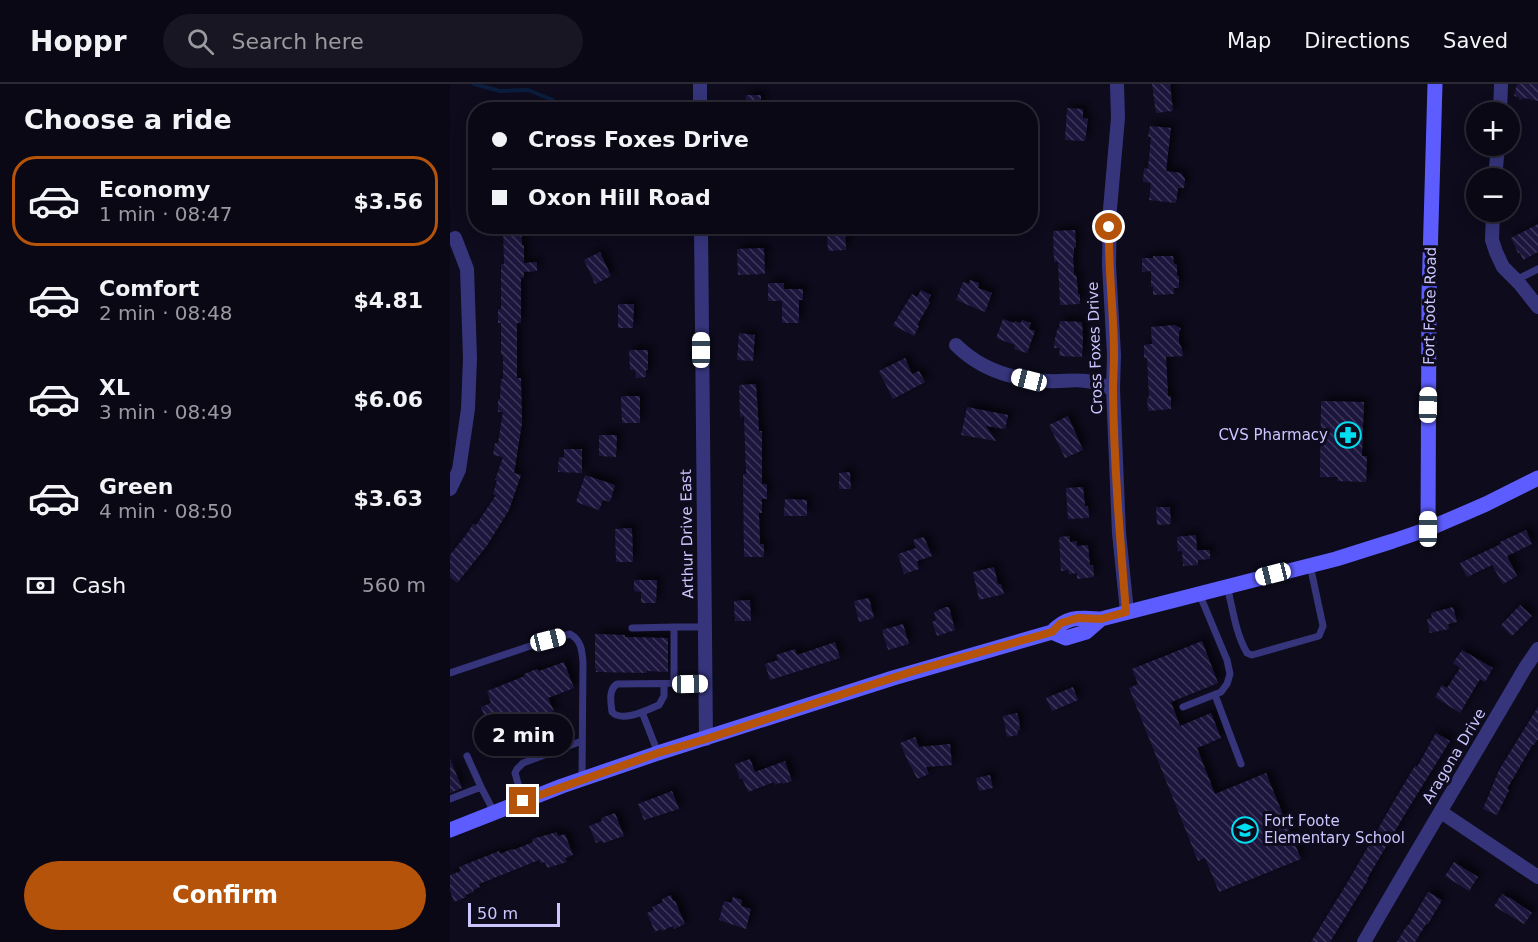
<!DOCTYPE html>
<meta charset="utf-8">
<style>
:root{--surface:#0a0815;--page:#181622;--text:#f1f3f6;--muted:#999aa0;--line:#2a2934;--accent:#b45309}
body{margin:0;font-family:"DejaVu Sans",sans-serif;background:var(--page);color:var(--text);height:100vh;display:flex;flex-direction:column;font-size:22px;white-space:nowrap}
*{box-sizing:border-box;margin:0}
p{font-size:20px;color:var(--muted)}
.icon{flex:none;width:33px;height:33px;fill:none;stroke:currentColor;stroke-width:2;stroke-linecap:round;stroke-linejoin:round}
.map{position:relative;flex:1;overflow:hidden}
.side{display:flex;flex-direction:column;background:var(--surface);width:450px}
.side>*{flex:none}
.top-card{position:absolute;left:18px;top:18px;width:570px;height:132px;border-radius:24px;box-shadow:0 3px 15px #0003,0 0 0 2px var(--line);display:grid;align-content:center;height:132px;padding:0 24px;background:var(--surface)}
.fabs{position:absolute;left:1016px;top:18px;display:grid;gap:12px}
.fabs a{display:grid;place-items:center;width:54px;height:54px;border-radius:50%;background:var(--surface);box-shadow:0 3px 15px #0003,0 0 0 2px var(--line);font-size:30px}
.scale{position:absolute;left:18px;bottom:15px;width:92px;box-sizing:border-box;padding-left:6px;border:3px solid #cbc6ff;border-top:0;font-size:16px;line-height:21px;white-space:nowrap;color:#cbc6ff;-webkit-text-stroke:4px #0d0b1c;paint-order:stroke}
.end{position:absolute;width:27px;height:27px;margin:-14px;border:8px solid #b45309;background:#fff;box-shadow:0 0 0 3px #fff}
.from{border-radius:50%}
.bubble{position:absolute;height:42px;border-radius:21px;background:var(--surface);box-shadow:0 3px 15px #0003,0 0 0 2px var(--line);font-size:20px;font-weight:700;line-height:42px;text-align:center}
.car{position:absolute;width:18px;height:36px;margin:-18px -9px;border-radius:8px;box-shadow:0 0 4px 2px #0007;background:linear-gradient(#fff 24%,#345 0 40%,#fff 0 76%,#345 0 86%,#fff 0)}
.top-card b{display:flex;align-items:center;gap:21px;height:57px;font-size:22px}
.top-card b+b{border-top:2px solid var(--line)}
.top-card i{width:15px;height:15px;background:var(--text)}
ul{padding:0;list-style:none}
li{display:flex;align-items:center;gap:18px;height:90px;margin:0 12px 9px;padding:0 12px;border:3px solid transparent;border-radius:24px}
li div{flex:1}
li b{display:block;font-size:22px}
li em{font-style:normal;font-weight:700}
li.active{border-color:var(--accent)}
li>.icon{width:54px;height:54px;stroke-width:1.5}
h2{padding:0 24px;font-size:27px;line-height:72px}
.pay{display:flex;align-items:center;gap:15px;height:66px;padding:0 24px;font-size:22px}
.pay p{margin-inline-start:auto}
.cta{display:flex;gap:12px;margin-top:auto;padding:12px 24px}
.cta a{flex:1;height:69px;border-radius:36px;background:var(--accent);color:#fff;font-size:24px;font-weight:700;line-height:69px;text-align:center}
header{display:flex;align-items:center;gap:36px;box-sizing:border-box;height:84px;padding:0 30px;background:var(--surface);border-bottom:2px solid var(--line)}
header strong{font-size:28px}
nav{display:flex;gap:33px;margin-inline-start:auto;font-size:21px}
.search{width:420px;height:54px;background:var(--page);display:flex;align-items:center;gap:15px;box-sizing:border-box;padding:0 21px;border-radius:33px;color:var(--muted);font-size:22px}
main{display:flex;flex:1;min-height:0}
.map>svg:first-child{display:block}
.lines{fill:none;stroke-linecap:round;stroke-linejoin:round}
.stream{stroke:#0a1d3c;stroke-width:4}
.building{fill:url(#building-back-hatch);filter:url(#shadow)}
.lane{stroke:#36357c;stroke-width:7}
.street{stroke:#36357c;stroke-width:14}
.secondary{stroke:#5d5dff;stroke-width:15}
.route{stroke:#b45309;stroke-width:8}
.labels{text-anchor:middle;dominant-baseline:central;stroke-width:6;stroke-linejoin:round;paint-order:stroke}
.street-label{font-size:15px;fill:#cbc6ff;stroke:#0d0b1c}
.poi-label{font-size:15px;fill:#cbc6ff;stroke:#0d0b1c;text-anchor:end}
</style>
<header>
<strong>Hoppr</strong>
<div class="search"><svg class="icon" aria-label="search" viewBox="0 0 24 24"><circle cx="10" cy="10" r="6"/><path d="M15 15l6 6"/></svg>Search here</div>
<nav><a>Map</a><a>Directions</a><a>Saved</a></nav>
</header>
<main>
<section class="side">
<h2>Choose a ride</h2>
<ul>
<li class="active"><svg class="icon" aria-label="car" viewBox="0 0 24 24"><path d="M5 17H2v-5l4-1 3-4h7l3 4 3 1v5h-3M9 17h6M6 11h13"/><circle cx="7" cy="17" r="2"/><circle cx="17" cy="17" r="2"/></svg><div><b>Economy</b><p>1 min · 08:47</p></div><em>$3.56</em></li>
<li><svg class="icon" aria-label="car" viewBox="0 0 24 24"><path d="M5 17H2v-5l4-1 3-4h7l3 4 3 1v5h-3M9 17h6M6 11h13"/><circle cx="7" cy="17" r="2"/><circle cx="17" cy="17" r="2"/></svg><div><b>Comfort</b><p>2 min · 08:48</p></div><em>$4.81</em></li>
<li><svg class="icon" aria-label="car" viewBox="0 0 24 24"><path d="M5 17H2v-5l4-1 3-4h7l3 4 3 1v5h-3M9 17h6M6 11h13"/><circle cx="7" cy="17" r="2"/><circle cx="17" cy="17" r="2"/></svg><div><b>XL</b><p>3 min · 08:49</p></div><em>$6.06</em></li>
<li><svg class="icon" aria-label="car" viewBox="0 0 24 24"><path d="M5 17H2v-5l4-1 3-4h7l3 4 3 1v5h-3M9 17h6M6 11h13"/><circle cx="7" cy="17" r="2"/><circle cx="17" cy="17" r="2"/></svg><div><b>Green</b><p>4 min · 08:50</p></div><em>$3.63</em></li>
</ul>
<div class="pay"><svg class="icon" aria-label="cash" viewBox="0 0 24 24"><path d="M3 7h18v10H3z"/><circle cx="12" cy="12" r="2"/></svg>Cash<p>560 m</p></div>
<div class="cta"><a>Confirm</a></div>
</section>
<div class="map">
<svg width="1088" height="858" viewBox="0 0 1088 858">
<defs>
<pattern id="building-back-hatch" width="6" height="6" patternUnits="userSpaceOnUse" patternTransform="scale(1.5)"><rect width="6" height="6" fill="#1e173d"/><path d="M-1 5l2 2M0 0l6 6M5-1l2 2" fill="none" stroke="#3d375a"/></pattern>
<filter id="shadow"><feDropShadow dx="5" dy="-5" stdDeviation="3" flood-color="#0009"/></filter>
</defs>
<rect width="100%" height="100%" fill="#0d0b1c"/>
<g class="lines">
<path class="stream" d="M24,0L50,7L78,6L103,16L102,26"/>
</g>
<path class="building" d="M702,0H720L723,27L706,29Z
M1067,0H1088V17L1074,14L1070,16L1068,13L1064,12Z
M296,11H311V26H296Z
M617,24L633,25V34L638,35L635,57L615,56Z
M700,42L721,44L716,87L731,89L735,95L734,104H728L726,119L699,116L701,99L693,98L694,84L698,85L701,53H698Z
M1088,140V168L1073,176L1070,169H1068L1061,154Z
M53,142H71L72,161H74V179L87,178V187L74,188V194H71V239H67V294H71L72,339L64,389L71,391L59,426L36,463L7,499L0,493V471L16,451L23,440L26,441L46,411L43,410L47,396H45L53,373L43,371L45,359H48L53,328H48V315H50L51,295H53V271H51V239H48V225H51V180H54Z
M625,146L626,163L624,164V171H623L624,191H626L627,196L628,210H630V220L610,221L608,178H604L603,147Z
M395,147L396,166L378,167L377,148Z
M314,164L315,190L288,191L287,165Z
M150,168L161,192L145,200L134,176Z
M703,172H723L724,179L727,181V192H729V204H724V210L703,211V203H701V187L692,188V174H703Z
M520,196L529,199L528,204L542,209L535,228L506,216L513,198L519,200Z
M318,199H334V205H353V216H349V239H332V217H318Z
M471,206L481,211L478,218L480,219L467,241L469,242L464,252L443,241L462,210L467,213Z
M168,220H184L183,244H168Z
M553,235L564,239L565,237L571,239L572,236L581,239L579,245L585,247L577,269L564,265L565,261L546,254Z
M610,237L632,238L633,254L632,273L609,272L610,264H604L605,254L606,252L607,246L609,244Z
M725,241L731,245L729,248V258L732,265L733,272L716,273L718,312H721V325L698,327L697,313H699L697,274H694V261L702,260L701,243Z
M289,249L305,251L303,277L287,276Z
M179,266H198V286H196V293L186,294L185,286H180Z
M455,274L462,290L469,287L475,298L443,315L429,287Z
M306,300L309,347H312V400H317V415H312V429H309L310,460H314V473H294L293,390H296L294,332L290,333L289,301Z
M171,312H190V339H172Z
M871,317L914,318L912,372H917L916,398L887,397L888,393H870Z
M517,323L558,331L555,345L536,342L546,357L511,351Z
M618,332L633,366L615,374L599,341Z
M149,351H167L166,373L149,372Z
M114,365H132V389L108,388L109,373L114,374Z
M400,388L401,405H389V389Z
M135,391L165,401L160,418L153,416L149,426L126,418Z
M633,403L635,422H638L639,434L618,435L616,404Z
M335,415L357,416V432H334Z
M706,423H720L721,440L707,441Z
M182,444L183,478H166L165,445Z
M1076,446L1082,460L1057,472L1067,492L1053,500L1042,481L1017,493L1010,479L1051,460L1050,458Z
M746,451L747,466H760V475L748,476V481L733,482L732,467H728L727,453Z
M620,452V458L627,457V462L638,461L640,481H643L644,493L627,495V489L619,490L618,486L611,487L609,453Z
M474,453L482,472L467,477L469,485L454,490L448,470L466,464L463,456Z
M544,483L548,500H551L554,510L529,516L523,488Z
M184,496H207L206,519H191V508L184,507Z
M419,514L424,534L409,538L404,517Z
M300,516L301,537H285L284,517Z
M1070,521L1082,532L1062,552L1051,541Z
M496,523H499L505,546L487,552L482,538L486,536L484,528Z
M1003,523L1007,538L998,540L999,545L980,549L977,535L982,534L981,529Z
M453,540L459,560L438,566L432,546Z
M145,550L175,551V553L218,554V588L197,587V589L146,588V585H145Z
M752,557L768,599L721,618L730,642L761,629L771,654L747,664L765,710L816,689L851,775L769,808L755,774L748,777L679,604L688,600L682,585Z
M385,558L390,574L320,596L315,580L328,576L326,571L345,565L347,571Z
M1012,566L1043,584L1035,598L1030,595L1010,629L985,613L992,601L997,604L1010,584L1003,579Z
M114,578L124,604L98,614L104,627L90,632L100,657L61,672L52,648L42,652L31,623L41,619L37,607L75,592L74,590L87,585L89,587Z
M623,603L628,616L602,627L596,614Z
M1088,623V655L1084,661L1083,660L1057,705L1059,706L1047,731L1033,725L1049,686Z
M567,629L570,639H569L570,646L567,647L568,651L557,653L553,632Z
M986,649L1000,657L958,725L917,795L918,796L880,858H861L899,796L944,717L965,682L967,683Z
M465,653L469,663L500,660L502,681L476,683L479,690L467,695L461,682H460L450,659Z
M0,675L12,704L0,709Z
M300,675L305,688L335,677L342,697L333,700L332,698L325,701L324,698L298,708L292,694L290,695L285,680Z
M540,691L543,704L529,707L526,694Z
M222,707L229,725L194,736L188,720Z
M165,729L174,752L153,759L152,757L146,759L139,742L152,737L151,734Z
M107,748L108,752L115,750L123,771L115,774L117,778L97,784L95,778L91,779L89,776L29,800L30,803L23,806L24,808L15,811L16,813L4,818L0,806V791L11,787L9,783L49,767L50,770L62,765L63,766L83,758L82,755Z
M1004,778L1028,793L1019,807L995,792Z
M978,808L992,816L978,840H976L965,858H947L957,841L958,842Z
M1052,810L1058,814L1059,813L1082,829L1074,840L1044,822Z
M221,811L223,817H225L235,840L224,845L223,842L212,847L211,845L205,848L197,829L204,826L202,823L213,818L212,815Z
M283,813L292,816L291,822L301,825L296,845L269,836L274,817L281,819Z"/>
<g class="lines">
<path class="lane" d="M1066,196L1088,185
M777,502C783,525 785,548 797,569L802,571L869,552L873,542L860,481
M182,544L224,543
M0,589L98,556L120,550C131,556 132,566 133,578L132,696
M214,600V612L209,621C197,626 172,639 162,628C161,619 158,606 167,600L255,599
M224,600V543H254
M765,611L791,680
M733,623L771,608L777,600L780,590L777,576L749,509
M192,628L208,669
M17,672L31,703
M0,715L31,703L44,728
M73,717L65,689L67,685L73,679L132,657"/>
<path class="street" d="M250,0V26
M667,0L668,34L660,125L659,181L664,271L663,305L669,449L677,528
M1050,28L1051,0
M1045,94L1048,62
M1043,128L1042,156L1046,168L1053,183L1069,199L1088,223
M251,142L256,655
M506,261C531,286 563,296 599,297C611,298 624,295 636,297C645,298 654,302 663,305
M0,405L9,386L18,325L20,274L17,185L5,154
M991,728L1088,793
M914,858C967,766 1022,675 1075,584L1088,565"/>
<path class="secondary" d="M978,445L979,211L985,0
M602,548L616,554L636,548L651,535
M0,746L112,702L208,669L443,594L602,548C618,531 630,534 651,535L886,475L943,457L978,445L1036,420L1088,394"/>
</g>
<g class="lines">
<path class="route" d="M73,717L208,669L256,655L396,609L464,587L602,548L611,539L628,534L651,535L676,528C670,454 664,381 663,308C663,296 664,283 664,271C664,228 658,186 659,143"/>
</g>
<defs>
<g id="pharmacy-ring" transform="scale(1.35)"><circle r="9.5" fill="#0d0b1c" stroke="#00def1" stroke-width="1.5"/><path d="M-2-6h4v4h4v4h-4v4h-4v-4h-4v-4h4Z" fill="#00def1"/></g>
<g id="school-ring" transform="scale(1.35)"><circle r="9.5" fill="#0d0b1c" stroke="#00def1" stroke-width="1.5"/><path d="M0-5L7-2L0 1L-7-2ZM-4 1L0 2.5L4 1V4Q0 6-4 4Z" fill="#00def1"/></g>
</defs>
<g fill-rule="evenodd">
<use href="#pharmacy-ring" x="898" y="351"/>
<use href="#school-ring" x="795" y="746"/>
</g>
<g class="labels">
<g class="street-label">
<text transform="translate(980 222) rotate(-89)">Fort Foote Road</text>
<text transform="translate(645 264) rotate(-92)">Cross Foxes Drive</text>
<text transform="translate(237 450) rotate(-91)">Arthur Drive East</text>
<text transform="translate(1004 672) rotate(-59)">Aragona Drive</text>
</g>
<g class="poi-label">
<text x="878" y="351">CVS Pharmacy</text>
<text x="814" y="737" text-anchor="start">Fort Foote<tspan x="814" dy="17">Elementary School</tspan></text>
</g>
</g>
</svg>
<div class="fabs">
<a>+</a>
<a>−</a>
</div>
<div class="scale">50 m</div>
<i class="end from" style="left:659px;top:143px"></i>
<i class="end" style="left:73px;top:717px"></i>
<div class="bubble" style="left:24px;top:630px;width:99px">2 min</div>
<i class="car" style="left:251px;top:266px;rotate:0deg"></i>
<i class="car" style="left:579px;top:296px;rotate:284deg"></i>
<i class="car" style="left:978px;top:321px;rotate:1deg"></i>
<i class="car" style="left:978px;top:445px;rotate:0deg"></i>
<i class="car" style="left:823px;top:490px;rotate:256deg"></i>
<i class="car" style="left:98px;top:556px;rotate:76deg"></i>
<i class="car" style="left:240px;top:600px;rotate:89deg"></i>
<div class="top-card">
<b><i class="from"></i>Cross Foxes Drive</b>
<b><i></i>Oxon Hill Road</b>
</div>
</div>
</main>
